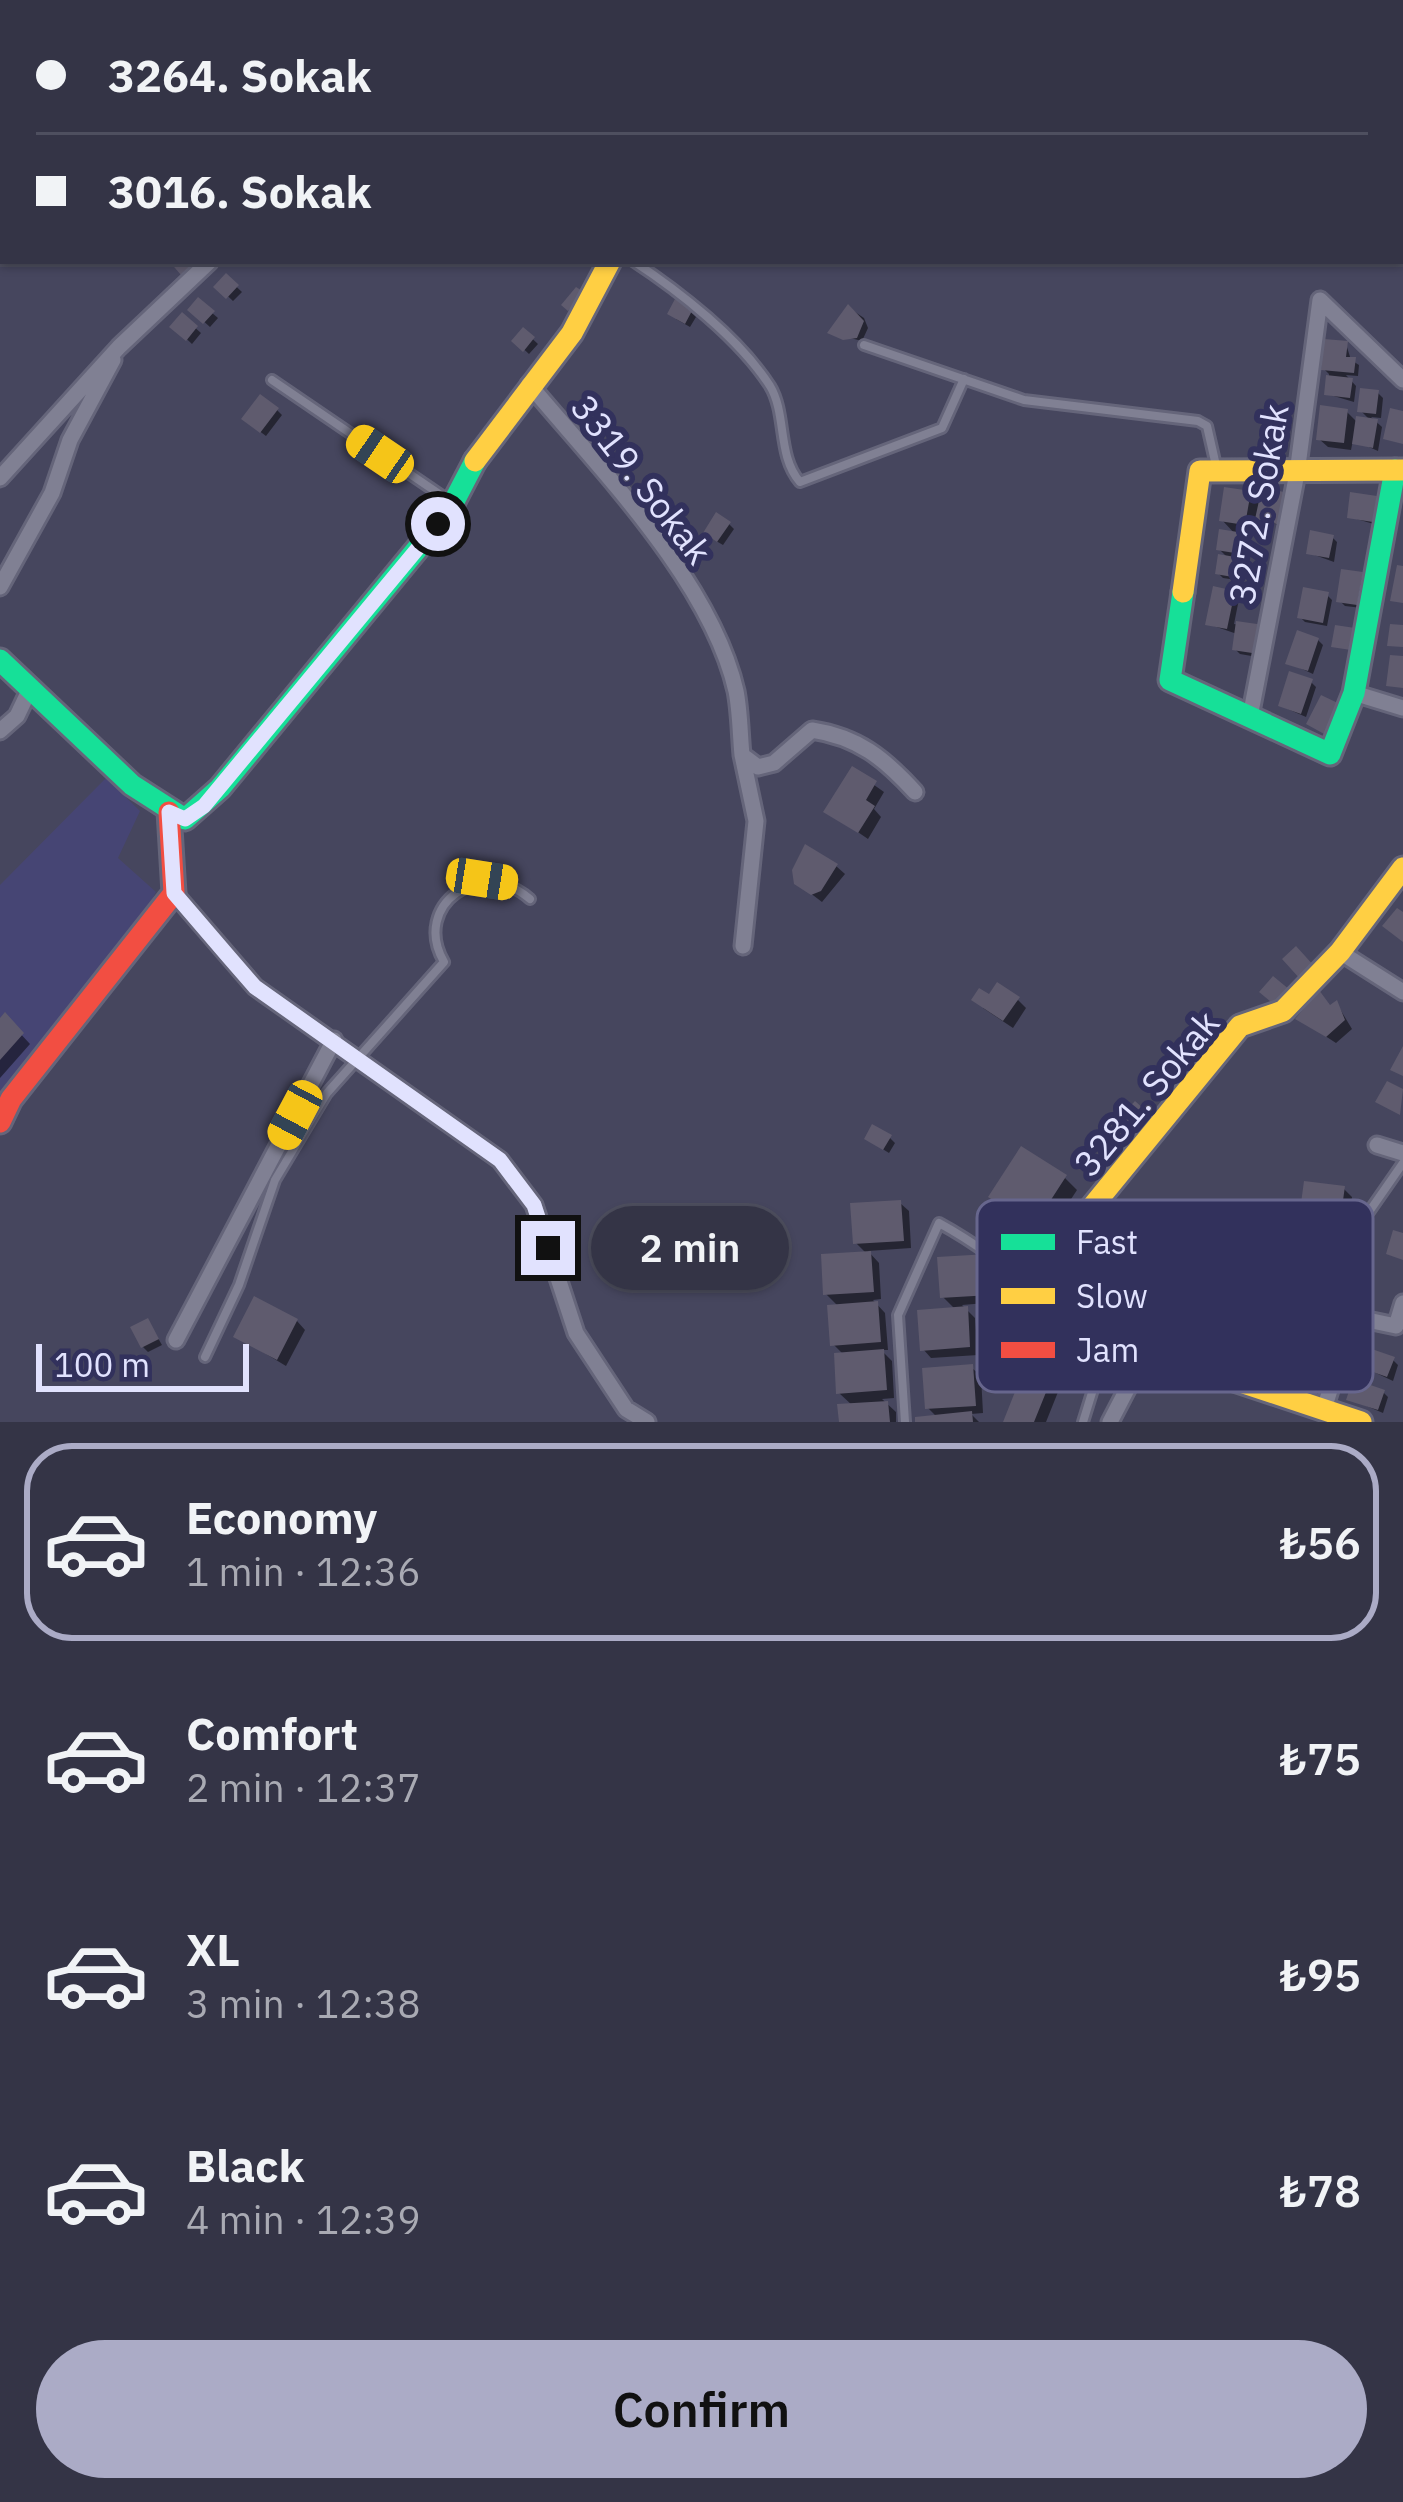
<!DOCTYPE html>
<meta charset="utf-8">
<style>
:root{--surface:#343446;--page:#3f3f51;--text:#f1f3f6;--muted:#a9aab3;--line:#4e4f5f;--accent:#ababc6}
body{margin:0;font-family:"IBM Plex Sans",sans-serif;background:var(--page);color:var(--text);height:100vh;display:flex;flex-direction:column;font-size:45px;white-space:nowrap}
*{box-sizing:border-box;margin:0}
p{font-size:39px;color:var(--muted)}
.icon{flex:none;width:66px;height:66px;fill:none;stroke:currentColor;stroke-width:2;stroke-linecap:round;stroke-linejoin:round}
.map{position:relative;height:1422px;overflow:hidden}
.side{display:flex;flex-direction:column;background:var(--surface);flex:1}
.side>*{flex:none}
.hud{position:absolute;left:0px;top:0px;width:1404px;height:264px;box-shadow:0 3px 9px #0004,0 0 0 3px var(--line);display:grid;align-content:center;height:264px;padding:0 36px;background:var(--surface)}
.scale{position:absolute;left:36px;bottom:30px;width:213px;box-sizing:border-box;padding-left:12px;border:6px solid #e1e2fe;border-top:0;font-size:33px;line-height:42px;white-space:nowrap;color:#e1e2fe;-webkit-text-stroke:9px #32315c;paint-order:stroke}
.end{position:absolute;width:54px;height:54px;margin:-27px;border:15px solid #e1e2fe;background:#111;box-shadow:0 0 0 6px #111}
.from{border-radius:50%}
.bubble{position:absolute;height:84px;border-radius:42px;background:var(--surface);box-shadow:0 3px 9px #0004,0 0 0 3px var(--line);font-size:39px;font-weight:600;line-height:84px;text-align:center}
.car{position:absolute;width:36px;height:72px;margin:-36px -18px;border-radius:15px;box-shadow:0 0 9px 3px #0007;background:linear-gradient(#f5c518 24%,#345 0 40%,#f5c518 0 76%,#345 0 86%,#f5c518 0)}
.hud b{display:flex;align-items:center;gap:42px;height:114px;font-size:45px}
.hud b+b{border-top:3px solid var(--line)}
.hud i{width:30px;height:30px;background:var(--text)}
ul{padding:21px 0 0;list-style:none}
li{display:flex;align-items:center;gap:36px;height:198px;margin:0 24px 18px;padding:0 12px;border:6px solid transparent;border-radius:48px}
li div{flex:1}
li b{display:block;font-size:45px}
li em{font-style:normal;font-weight:600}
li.current{border-color:var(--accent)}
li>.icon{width:108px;height:108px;stroke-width:1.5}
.action{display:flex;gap:24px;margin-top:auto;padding:24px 36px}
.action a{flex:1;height:138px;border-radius:72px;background:var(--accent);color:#111;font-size:48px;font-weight:600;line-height:138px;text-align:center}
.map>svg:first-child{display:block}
.built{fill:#464574}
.shadow{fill:#0007}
.building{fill:#5f5b6e}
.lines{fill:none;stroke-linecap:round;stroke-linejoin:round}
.lane-casing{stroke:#65657a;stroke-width:14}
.street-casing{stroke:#65657a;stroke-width:21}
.fast-casing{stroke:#65657a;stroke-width:27}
.slow-casing{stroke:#65657a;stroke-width:27}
.jam-casing{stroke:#65657a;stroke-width:27}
.lane{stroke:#808093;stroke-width:8}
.street{stroke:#808093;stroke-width:15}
.fast{stroke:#16e098;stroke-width:21}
.slow{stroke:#ffcf43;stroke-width:21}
.jam{stroke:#f24e42;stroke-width:21}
.route{stroke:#e1e2fe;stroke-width:15}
.labels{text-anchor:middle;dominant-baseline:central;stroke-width:12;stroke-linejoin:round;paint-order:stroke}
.street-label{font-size:36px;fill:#e1e2fe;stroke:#32315c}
.key{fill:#32315c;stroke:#67668d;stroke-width:3}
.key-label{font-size:33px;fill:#e1e2fe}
</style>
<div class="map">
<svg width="1403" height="1422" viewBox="0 0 1403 1422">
<rect width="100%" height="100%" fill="#46465e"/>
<path class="built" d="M106,778L140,811L118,858L156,892L133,936L0,1092V885Z"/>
<path class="shadow" d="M396,0H436L438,3H398Z
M226,277L242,292L233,301L217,286Z
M198,301L218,318L210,327L191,310Z
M849,308L864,318L868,328L862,341L831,333Z
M691,312L696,317L690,327L676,319Z
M182,316L201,333L192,344L174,327Z
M524,331L538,344L529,354L515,341Z
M1346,344L1351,360L1359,365L1358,376L1346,375L1356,386L1354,402L1327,394L1329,374L1324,369Z
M1378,393L1383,398L1381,418L1371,417L1382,427L1378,451L1353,440L1351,450L1328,447L1319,439L1346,411L1358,423L1371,421L1361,411Z
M277,410L282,415L266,436L250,424Z
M1250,494L1285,528L1256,516L1253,532L1237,530L1248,541L1245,557L1235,556L1245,566L1243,581L1223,578L1218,573L1229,559L1219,549L1236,535L1222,520Z
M1375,499L1381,504L1377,525L1350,517Z
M729,524L734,529L723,545L711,538Z
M1332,537L1337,542L1334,562L1309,553Z
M1361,575L1366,580L1362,608L1345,606L1340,601Z
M1234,593L1239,599L1234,624L1262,628L1263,658L1240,654L1235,649L1237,634L1208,624Z
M1327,595L1332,600L1327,626L1305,622L1300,617Z
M1318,640L1323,645L1313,674L1289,663Z
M1311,682L1316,687L1306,717L1281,706Z
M853,770L884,792L874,809L881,817L868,839L827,811Z
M836,866L845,874L822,902L797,883Z
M990,999L1018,1000L1026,1008L1013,1028L983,1008Z
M1337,1004L1352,1029L1336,1043L1299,1019Z
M5,1017L30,1044L0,1078V1022Z
M1135,1105L1149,1118L1140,1129L1125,1116Z
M890,1138L895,1143L889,1153L873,1143Z
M1065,1178L1077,1190L1047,1236L992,1197Z
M1343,1188L1352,1197L1348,1229L1311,1225L1303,1216Z
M900,1203L909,1211L911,1248L868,1251L879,1263L881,1299L873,1300L885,1313L888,1350H881L892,1361L894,1398L882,1399L896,1412V1422H842L853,1406L839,1393L844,1355L833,1344L839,1307L826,1294L867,1254L856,1243Z
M987,1257L995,1265L998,1302L962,1305L975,1318L978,1355L931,1358L923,1349L956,1310L943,1297Z
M148,1321L162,1345L148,1352L143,1347Z
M297,1321L305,1330L286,1366L236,1336Z
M1393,1360L1398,1365L1393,1381L1359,1365Z
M972,1368L981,1376L983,1413L971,1414L979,1422H918L938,1418L928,1408Z
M1054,1373L1062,1382L1046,1422H1006Z
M1383,1392L1388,1397L1383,1413L1350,1399Z"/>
<path class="building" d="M169,261H188L192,266L181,275Z
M226,273L239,285L226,299L213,287Z
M576,287L584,292L568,311L561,305Z
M198,297L215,311L203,324L187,310Z
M675,299L693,309L685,324L667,314Z
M848,304L864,321L857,338L843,340L827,333Z
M182,312L198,326L186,341L169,327Z
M523,327L535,337L523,352L511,341Z
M1324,339L1348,341L1346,357H1356L1354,373L1321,370Z
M1326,375L1353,378L1350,398L1324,395Z
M1360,388L1379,390L1376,414L1357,412Z
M260,394L279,408L260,433L241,419Z
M1320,405L1348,409L1344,443L1316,440Z
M1390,408L1403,411V444L1383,439Z
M1356,416L1378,419L1373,448L1352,444Z
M1224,487L1251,491L1245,525L1219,521Z
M1262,487L1288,493L1281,525L1255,519Z
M1350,492L1377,496L1373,522L1347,518Z
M716,512L731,522L717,542L703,533Z
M1219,529L1244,533L1241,554L1216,550Z
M1310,530L1334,535L1329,558L1306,554Z
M1218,554L1241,558L1239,578L1215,574Z
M1397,565L1403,566V603L1390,601Z
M1341,569L1363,572L1357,605L1336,602Z
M1213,586L1235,591L1227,629L1205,625Z
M1303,587L1329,592L1323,623L1297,618Z
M1236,621L1264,625L1259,654L1232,650Z
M1390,624L1403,625V647L1387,646Z
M1335,625L1355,628L1351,650L1331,647Z
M1297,630L1319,638L1308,671L1285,664Z
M1390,655L1403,656V688L1386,686Z
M1289,671L1313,679L1301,714L1278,706Z
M1321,695L1342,705L1326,735L1306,724Z
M852,766L877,781L866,800L875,806L858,833L823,812Z
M805,844L838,864L821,891L811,895L794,884L792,870Z
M1397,908L1403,912V942L1382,926Z
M1296,946L1315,967L1301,980L1282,959Z
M1273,976L1290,990L1276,1006L1259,992Z
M997,982L1020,997L1003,1021L971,1000L979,988L989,994Z
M1319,990L1330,1005L1337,1000L1345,1020L1326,1037L1295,1019Z
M5,1012L24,1033L0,1060V1018Z
M1403,1046V1076L1390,1070Z
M1387,1081L1403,1089L1400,1115L1375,1102Z
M1135,1101L1146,1111L1133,1126L1121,1116Z
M872,1124L892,1135L883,1150L864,1139Z
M1110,1140L1125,1153L1107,1172L1093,1159Z
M1021,1146L1067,1175L1034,1226L988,1197Z
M1304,1181L1345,1186L1340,1222L1299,1218Z
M901,1200L904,1241L853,1244L850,1203Z
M1393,1230L1403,1233V1260L1386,1254Z
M871,1251L874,1292L823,1295L821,1254Z
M988,1254L991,1295L940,1298L937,1257Z
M254,1296L298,1319L277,1360L233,1337Z
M878,1301L881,1342L830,1346L827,1305Z
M968,1306L970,1347L920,1351L917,1310Z
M148,1318L159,1339L141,1348L130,1327Z
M1363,1346L1395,1357L1387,1377L1356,1366Z
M884,1349L887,1390L836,1394L834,1353Z
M1028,1359L1055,1370L1034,1422H1003Z
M973,1364L976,1406L925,1409L922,1368Z
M1353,1379L1385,1390L1378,1410L1346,1400Z
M888,1401L890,1422H839L837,1404Z
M972,1411L973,1422H915V1417Z"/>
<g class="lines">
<g class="lane-casing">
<path id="lane" d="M661,0L665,3
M456,3L458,0
M493,3L497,0
M1401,31H1403
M633,261C679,291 740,339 770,386C787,414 777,456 800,482L942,428L964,379
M864,345L1024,400L1198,421L1207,426L1217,470
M272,380L451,502
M1364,1219L1403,1163
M205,1357L239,1285L275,1180L327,1093L444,962C411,905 481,856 530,899
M905,1422L898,1315L939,1223C1011,1262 1068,1323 1140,1362
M1083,1422L1107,1344"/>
</g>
<g class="street-casing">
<path id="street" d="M128,0L132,3
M1303,0L1307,3
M195,3L199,0
M1373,3L1374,0
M1320,300L1403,380
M529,384C599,468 711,581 736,691C740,711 740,734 742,755L758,767L774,763L812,730C858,737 884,758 915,792
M0,478L119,347L210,261
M0,587L52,493L70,440L113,360
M1354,693L1403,708
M1250,717L1297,473L1320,300
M0,731L17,716L28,693
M742,755L756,821L743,946
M174,893L255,987L500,1160L534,1205L576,1333L626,1409L647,1422
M1340,952L1403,992
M1377,1145L1403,1153
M176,1340L334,1040
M1324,1409L1353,1317L1396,1326L1403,1303
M1110,1422L1147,1351"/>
</g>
<g class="fast-casing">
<path id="fast" d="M749,3L751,0
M1183,592L1170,680L1330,754L1354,693L1395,470
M0,660L132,785L185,819L220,788L450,509L475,461"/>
</g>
<g class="slow-casing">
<path id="slow" d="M475,461L572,333L610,261
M1183,592L1200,471L1403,470
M1361,1422L1147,1351L1043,1267L1240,1026L1283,1011L1340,952L1403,868"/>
</g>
<g class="jam-casing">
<path id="jam" d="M0,1122L11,1099L174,893L169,812"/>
</g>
<use href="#lane" class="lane"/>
<use href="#street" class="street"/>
<use href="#fast" class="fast"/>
<use href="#slow" class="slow"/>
<use href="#jam" class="jam"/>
</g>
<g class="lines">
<path class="route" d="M438,524L204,806L185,819L169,812L174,893L228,956L255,987L500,1160L534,1205L548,1248"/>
</g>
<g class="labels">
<g class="street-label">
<text transform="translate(642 479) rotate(52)">3319. Sokak</text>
<text transform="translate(1258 504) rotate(-80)">3272. Sokak</text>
<text transform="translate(1146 1093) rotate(-50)">3281. Sokak</text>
</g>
</g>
<rect x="977" y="1200" width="396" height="192" rx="18" class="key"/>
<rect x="1001" y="1234" width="54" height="16" fill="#16e098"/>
<rect x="1001" y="1288" width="54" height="16" fill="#ffcf43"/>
<rect x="1001" y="1342" width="54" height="16" fill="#f24e42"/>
<g class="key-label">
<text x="1076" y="1254">Fast</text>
<text x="1076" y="1308">Slow</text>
<text x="1076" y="1362">Jam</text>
</g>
</svg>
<div class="scale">100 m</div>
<i class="end from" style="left:438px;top:524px"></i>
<i class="end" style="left:548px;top:1248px"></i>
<div class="bubble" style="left:591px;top:1206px;width:198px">2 min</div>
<i class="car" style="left:380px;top:454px;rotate:304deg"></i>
<i class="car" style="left:482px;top:879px;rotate:99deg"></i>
<i class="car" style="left:295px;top:1115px;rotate:208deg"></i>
<div class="hud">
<b><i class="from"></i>3264. Sokak</b>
<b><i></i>3016. Sokak</b>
</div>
</div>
<section class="side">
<ul>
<li class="current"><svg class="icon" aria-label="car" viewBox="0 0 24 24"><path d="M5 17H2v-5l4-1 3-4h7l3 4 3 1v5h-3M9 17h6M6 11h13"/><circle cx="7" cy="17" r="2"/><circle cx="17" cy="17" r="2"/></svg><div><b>Economy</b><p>1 min · 12:36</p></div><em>₺56</em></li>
<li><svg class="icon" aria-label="car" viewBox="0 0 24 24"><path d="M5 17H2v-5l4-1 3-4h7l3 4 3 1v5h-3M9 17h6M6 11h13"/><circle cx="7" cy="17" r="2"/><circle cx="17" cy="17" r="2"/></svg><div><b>Comfort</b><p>2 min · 12:37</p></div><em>₺75</em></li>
<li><svg class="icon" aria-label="car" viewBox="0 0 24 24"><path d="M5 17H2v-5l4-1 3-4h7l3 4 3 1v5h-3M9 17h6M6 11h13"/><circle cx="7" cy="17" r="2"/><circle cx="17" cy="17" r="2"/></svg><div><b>XL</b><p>3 min · 12:38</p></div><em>₺95</em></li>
<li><svg class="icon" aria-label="car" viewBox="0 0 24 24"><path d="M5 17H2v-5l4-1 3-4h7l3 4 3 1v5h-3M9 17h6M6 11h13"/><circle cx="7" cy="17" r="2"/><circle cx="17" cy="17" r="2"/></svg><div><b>Black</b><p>4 min · 12:39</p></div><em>₺78</em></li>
</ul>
<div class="action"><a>Confirm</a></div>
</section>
